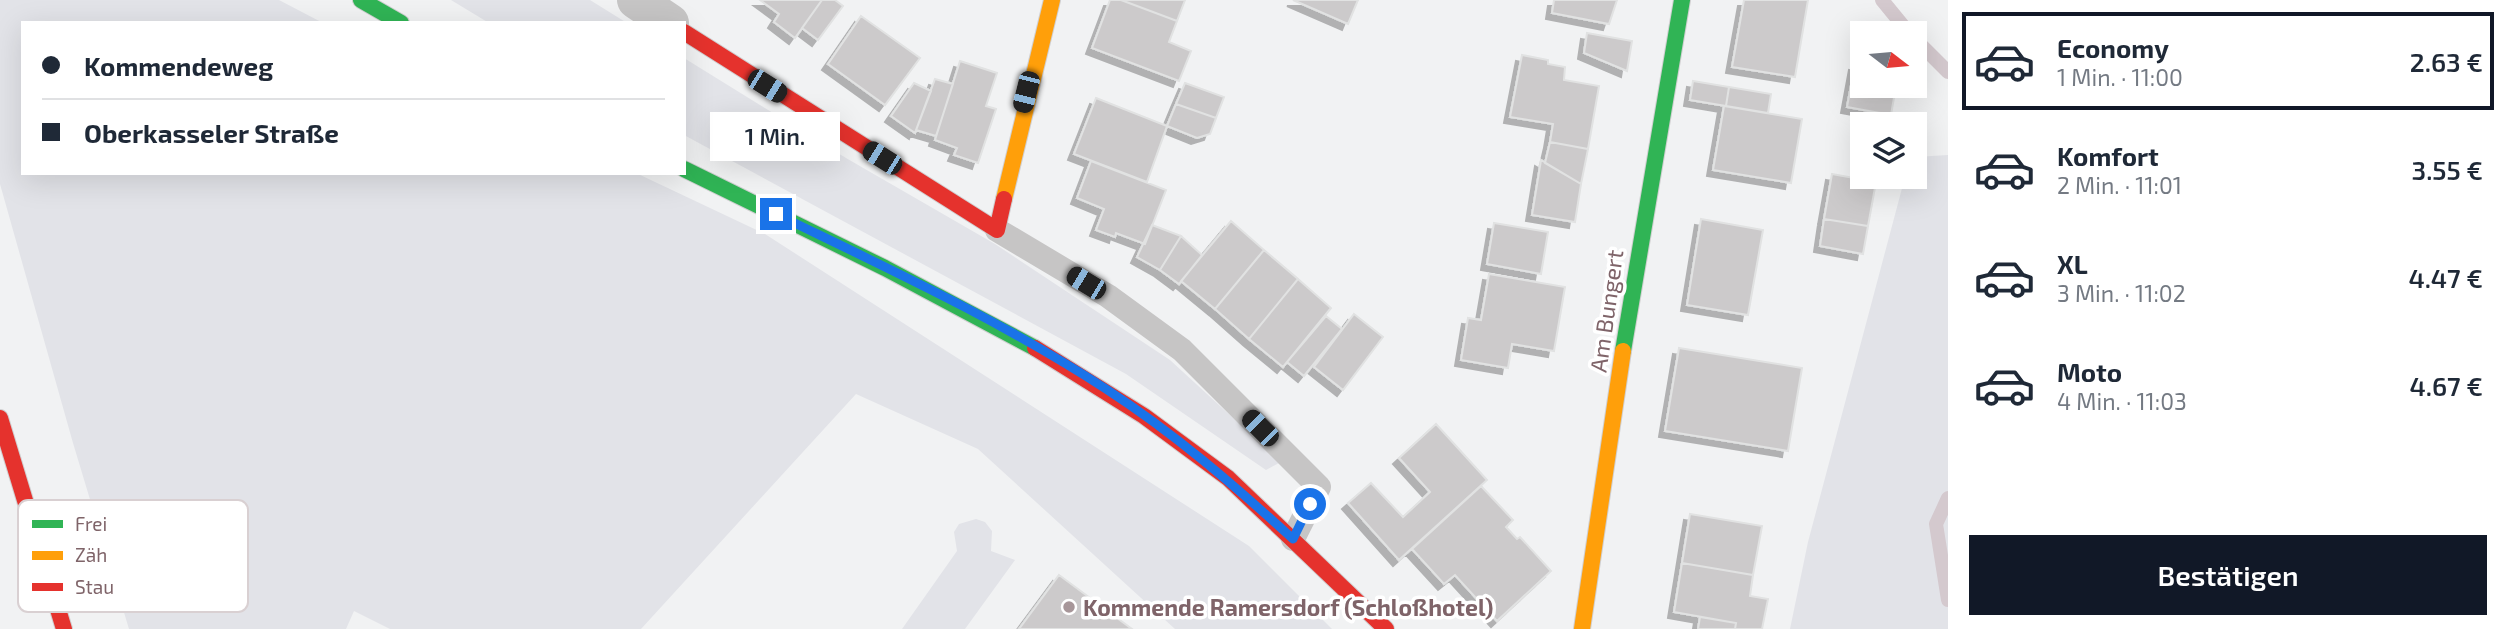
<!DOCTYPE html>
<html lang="de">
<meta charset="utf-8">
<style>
:root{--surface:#fff;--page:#f2f2f3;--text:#1f2937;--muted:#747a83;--line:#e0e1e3;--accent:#111827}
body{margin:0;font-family:"Exo 2",sans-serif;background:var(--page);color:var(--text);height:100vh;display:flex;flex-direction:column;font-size:26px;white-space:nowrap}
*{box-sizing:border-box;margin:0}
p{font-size:23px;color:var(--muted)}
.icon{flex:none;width:38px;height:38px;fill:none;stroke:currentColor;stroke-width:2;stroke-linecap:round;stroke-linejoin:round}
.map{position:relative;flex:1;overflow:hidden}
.panel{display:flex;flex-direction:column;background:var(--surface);width:560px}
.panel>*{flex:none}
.guide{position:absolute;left:21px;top:21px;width:665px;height:154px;border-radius:0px;box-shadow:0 7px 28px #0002;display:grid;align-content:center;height:154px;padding:0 21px;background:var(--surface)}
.needle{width:46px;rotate:106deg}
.buttons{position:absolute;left:1850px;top:21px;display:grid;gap:14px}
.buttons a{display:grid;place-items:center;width:77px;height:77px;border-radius:0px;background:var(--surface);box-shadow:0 7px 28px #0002;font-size:35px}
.end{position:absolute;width:32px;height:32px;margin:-16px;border:9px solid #1a73e8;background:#fff;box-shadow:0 0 0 4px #fff}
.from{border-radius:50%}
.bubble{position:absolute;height:49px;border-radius:0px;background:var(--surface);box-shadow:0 7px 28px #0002;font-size:23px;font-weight:600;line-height:49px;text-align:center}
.car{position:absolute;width:21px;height:42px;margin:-21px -10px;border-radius:9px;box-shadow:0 0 5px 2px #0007;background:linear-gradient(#222 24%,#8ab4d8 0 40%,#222 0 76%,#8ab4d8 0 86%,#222 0)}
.guide b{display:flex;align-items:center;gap:24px;height:66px;font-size:26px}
.guide b+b{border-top:2px solid var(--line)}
.guide i{width:18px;height:18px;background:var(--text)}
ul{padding:12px 0 0;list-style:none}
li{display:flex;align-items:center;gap:21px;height:98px;margin:0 14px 10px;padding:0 7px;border:4px solid transparent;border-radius:0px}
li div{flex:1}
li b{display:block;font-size:26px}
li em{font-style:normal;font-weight:600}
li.active{border-color:var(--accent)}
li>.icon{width:63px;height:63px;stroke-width:1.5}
.button{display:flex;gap:14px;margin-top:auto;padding:14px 21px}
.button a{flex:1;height:80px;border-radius:0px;background:var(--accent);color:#fff;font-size:28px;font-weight:600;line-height:80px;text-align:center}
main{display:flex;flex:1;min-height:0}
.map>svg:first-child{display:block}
.green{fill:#e2e3e8}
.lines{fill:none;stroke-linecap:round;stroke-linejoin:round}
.stream{stroke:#d4c9ce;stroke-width:14}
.building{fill:#cccacb;stroke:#e1e2e2;stroke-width:2;filter:url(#shadow)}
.fast-casing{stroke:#d0cfd0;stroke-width:18}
.slow-casing{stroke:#d0cfd0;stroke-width:18}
.jam-casing{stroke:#d0cfd0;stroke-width:18}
.lane{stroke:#c6c5c5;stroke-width:24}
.street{stroke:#c6c5c5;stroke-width:38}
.fast{stroke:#30b455;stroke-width:16}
.slow{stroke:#ff9f0a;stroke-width:16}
.jam{stroke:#e5322d;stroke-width:16}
.route{stroke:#1a73e8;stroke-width:9}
.poi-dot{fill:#a79699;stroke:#fff;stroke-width:2.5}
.labels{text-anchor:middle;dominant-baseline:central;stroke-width:7;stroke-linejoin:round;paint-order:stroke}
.street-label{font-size:23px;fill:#7f6469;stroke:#fff}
.poi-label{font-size:23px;font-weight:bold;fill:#7f6469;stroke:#fff;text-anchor:start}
.key{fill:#fff;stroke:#d9d0d2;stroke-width:2}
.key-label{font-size:19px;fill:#7f6469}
</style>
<main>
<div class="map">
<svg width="1948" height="629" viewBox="0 0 1948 629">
<defs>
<filter id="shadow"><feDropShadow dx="-6" dy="6" stdDeviation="0" flood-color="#0004"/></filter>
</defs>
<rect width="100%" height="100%" fill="#f1f2f3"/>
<path class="green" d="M0,0H279L323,23H23V173H636L765,234L1249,546L1332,629H1175L978,449L856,394L641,629H390L354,611L346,629H129L73,443L0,184Z
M451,0H590L627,23H489Z
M684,58L846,158L995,244L1170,360L1281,462L1266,470L1126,374L684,135Z
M1948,155V629H1790L1808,542L1905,177H1914L1915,157Z
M976,519L985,522L992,531L991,551L1015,560L965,629H902L957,551L954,532L959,524Z"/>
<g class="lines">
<path class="stream" d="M1882,0L1909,33
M1914,38L1948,72
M1948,498L1936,524L1948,600"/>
</g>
<path class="building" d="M760,0H822L795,38L774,22L779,14Z
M822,0H835L843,6L818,40L802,28Z
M1110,0H1121L1177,21L1169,42L1191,51L1179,81L1092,48Z
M1121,0H1185L1177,21Z
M1293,0H1358L1348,24Z
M1554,0H1617L1609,24L1552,13Z
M1744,0H1808L1795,77L1732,67Z
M861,16L920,58L885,105L828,64Z
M1587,33L1632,41L1627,71L1584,53Z
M1522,55L1548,60V64L1565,67L1564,80L1599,86L1588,149L1550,142L1553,124L1510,117Z
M960,61L997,73L986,106L996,109L978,163L954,155L957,148L935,140Z
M1855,64L1862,65V86H1896L1891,115L1847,107Z
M935,79L953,84L936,136L916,130Z
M1693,81L1729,87L1726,106L1690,100Z
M914,83L931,91L915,133L891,116Z
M1185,83L1224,97L1216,118L1176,104Z
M1729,87L1771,94L1768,113L1726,106Z
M1096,98L1167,126L1147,182L1074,154Z
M1176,104L1216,118L1210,134L1197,138L1167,126Z
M1724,106L1802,119L1791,183L1713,170Z
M1550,142L1588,149L1581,184L1545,163Z
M1541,160L1581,184L1575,222L1532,215Z
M1091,161L1166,190L1145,244L1116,233L1115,237L1096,230L1104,209L1077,198Z
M1832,174L1876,182L1868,226L1824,219Z
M1701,219L1763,230L1748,315L1687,305Z
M1824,219L1868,226L1863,254L1820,246Z
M1231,221L1264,250L1215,309L1181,281Z
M1494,223L1548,232L1541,274L1487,264Z
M1152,225L1181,236L1160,270L1137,257Z
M1181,236L1202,255L1179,284L1160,270Z
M1264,250L1298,279L1249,339L1215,309Z
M1489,274L1565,287L1554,351L1512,344L1508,368L1461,360L1468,318L1481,320Z
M1298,279L1331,308L1283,367L1249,339Z
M1354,314L1383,337L1343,390L1314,367Z
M1326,316L1342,329L1304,376L1287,362Z
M1679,348L1802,368L1788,451L1665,431Z
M1436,424L1487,480L1399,560L1348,503L1371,483L1403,517L1430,492L1399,458Z
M1481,486L1513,520L1506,527L1517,539L1520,537L1551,571L1497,621L1455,575L1444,584L1412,549Z
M1690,514L1762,526L1753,575L1682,563Z
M1682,563L1753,575L1750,596L1768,599L1762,629H1735L1736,623L1674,612Z
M1059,575L1132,629H1019Z
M1700,617L1736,623L1735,629H1698Z"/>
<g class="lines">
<g class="fast-casing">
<path id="fast" d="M361,0L401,23
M684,169L885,268L1035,348
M1623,351L1682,0"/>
</g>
<g class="slow-casing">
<path id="slow" d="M1004,199L1052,0
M1582,629L1623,351"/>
</g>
<g class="jam-casing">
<path id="jam" d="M684,32L997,230L1004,199
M1035,348L1144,416L1228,478L1386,629
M0,418L64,629"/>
</g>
<path class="lane" d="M997,230L1108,296L1182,350L1319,487L1293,539"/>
<path class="street" d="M636,0L670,23"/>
<use href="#fast" class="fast"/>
<use href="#slow" class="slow"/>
<use href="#jam" class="jam"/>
</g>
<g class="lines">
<path class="route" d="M776,214C887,268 1002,321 1106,389C1174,433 1234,485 1293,539L1310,504"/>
</g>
<circle class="poi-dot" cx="1069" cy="607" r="7"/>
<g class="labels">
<g class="street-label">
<text transform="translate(1606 311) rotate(-82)">Am Bungert</text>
</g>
<g class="poi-label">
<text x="1083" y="607">Kommende Ramersdorf (Schloßhotel)</text>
</g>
</g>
<rect x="18" y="500" width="230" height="112" rx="10" class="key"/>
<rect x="32" y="520" width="31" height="8" fill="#30b455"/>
<rect x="32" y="551" width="31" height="9" fill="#ff9f0a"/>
<rect x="32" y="583" width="31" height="8" fill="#e5322d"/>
<g class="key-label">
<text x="75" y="531">Frei</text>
<text x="75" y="562">Zäh</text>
<text x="75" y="594">Stau</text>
</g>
</svg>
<div class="buttons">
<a><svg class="needle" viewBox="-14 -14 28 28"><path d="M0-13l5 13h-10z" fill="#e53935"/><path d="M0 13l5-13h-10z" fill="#747a83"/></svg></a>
<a><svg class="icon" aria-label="layers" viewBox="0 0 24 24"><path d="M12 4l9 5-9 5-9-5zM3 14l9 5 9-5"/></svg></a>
</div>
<i class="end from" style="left:1310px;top:504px"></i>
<i class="end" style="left:776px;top:214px"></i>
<div class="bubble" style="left:710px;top:112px;width:130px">1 Min.</div>
<i class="car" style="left:767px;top:86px;rotate:122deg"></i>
<i class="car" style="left:1026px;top:92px;rotate:194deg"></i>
<i class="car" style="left:882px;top:158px;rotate:302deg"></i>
<i class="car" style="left:1086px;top:283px;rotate:301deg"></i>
<i class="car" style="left:1260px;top:428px;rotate:315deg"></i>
<div class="guide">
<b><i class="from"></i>Kommendeweg</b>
<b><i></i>Oberkasseler Straße</b>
</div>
</div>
<section class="panel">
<ul>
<li class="active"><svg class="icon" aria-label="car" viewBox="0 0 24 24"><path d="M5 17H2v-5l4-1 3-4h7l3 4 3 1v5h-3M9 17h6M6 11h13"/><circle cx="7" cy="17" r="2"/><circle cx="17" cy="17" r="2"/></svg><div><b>Economy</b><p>1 Min. · 11:00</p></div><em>2.63 €</em></li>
<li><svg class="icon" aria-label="car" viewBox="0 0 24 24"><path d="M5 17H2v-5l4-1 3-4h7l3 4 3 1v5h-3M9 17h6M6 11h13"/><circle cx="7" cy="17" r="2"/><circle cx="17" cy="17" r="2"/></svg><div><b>Komfort</b><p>2 Min. · 11:01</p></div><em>3.55 €</em></li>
<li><svg class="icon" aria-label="car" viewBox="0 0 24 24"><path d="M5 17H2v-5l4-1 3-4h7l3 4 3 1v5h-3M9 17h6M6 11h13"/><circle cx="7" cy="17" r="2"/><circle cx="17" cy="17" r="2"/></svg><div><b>XL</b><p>3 Min. · 11:02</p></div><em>4.47 €</em></li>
<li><svg class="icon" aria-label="car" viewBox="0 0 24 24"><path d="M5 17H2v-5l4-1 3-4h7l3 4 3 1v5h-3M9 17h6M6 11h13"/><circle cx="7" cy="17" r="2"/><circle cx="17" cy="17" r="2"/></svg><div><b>Moto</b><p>4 Min. · 11:03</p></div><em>4.67 €</em></li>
</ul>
<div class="button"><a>Bestätigen</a></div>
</section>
</main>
